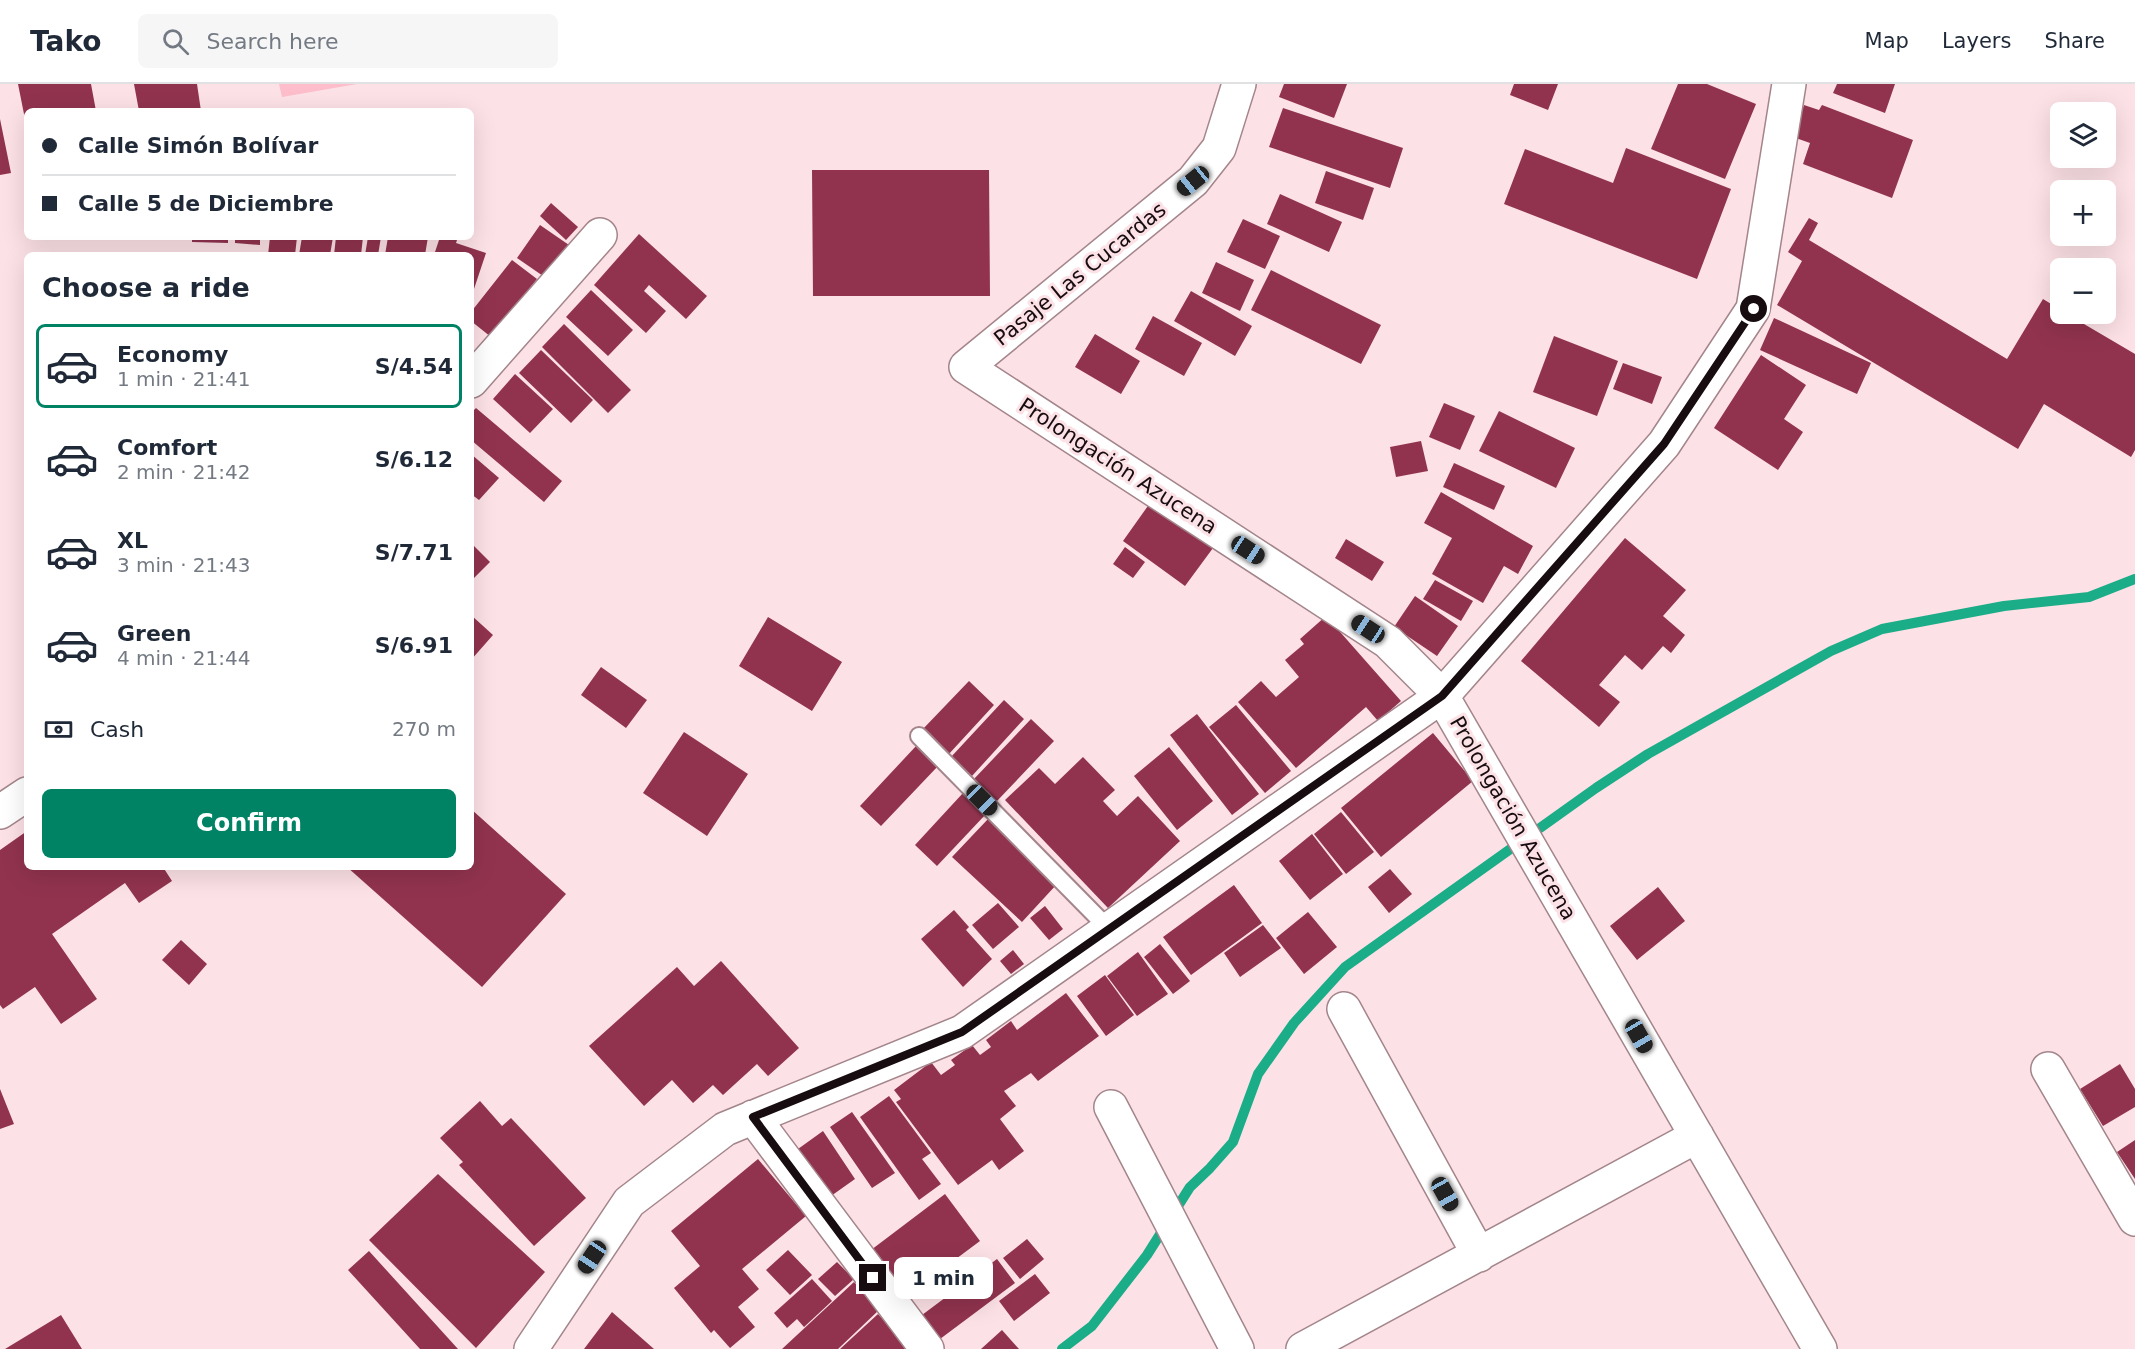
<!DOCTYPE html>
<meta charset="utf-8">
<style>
:root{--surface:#fff;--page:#f6f6f7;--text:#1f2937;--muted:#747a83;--line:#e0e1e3;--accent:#008364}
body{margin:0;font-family:"DejaVu Sans",sans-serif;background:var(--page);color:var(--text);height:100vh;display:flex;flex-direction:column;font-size:22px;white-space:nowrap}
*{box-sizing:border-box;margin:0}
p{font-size:20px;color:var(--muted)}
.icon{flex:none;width:33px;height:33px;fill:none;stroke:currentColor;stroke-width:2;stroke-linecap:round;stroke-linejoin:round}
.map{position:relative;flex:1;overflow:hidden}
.drawer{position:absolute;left:24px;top:168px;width:450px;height:618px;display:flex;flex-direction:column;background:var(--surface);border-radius:9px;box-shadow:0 6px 24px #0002}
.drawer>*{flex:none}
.guide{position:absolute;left:24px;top:24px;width:450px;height:132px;border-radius:9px;box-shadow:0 6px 24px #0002;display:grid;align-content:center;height:132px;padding:0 18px;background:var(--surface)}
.buttons{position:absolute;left:2050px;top:18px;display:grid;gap:12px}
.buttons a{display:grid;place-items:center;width:66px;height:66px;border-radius:9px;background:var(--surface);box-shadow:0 6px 24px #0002;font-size:30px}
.end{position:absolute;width:27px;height:27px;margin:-14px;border:8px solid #170c0f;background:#fff;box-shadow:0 0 0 3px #fff}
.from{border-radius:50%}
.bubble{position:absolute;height:42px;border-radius:9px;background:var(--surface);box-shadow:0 6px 24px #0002;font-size:20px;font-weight:600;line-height:42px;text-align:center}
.car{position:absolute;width:18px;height:36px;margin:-18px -9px;border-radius:8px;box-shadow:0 0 4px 2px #0007;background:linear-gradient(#222 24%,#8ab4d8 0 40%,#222 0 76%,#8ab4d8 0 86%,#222 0)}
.guide b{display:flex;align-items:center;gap:21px;height:57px;font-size:22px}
.guide b+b{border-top:2px solid var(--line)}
.guide i{width:15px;height:15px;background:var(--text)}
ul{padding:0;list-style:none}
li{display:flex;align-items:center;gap:18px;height:84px;margin:0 12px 9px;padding:0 6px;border:3px solid transparent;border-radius:9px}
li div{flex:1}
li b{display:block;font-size:22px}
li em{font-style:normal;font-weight:600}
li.current{border-color:var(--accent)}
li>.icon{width:54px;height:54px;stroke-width:1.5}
h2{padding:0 18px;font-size:27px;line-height:72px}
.pay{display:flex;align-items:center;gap:15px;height:66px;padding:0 18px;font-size:22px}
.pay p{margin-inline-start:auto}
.button{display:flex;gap:12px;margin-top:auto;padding:12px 18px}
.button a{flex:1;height:69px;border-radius:9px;background:var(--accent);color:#fff;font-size:24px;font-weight:600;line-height:69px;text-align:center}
header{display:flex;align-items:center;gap:36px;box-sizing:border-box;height:84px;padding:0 30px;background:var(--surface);border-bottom:2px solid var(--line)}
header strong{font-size:28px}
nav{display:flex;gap:33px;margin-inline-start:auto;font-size:21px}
.search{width:420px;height:54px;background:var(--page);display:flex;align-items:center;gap:15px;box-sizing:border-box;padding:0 21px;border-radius:9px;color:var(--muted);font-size:22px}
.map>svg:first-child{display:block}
.green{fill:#fdbdca}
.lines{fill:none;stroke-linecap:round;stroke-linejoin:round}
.stream{stroke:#1aad87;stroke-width:10}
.building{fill:#91334f}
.service-casing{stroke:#a3858b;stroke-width:20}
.minor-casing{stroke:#a3858b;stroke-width:36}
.service{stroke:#fff;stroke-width:16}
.minor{stroke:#fff;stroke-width:33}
.route{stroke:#170c0f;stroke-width:8}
.labels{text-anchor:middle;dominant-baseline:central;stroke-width:6;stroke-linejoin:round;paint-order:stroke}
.street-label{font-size:21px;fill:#170c0f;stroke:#fce1e6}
</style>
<header>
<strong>Tako</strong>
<div class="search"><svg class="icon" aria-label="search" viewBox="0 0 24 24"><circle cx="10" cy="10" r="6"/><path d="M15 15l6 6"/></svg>Search here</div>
<nav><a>Map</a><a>Layers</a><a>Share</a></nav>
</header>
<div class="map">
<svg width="2135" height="1265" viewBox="0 0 2135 1265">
<rect width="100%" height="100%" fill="#fce1e6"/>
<path class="green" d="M279,0H357L282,13Z"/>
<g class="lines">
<path class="stream" d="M1062,1265L1092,1242L1147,1171L1190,1103L1210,1084L1233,1058L1258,990L1294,939L1345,883L1596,704L1648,670L1831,567L1882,545L2004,522L2089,513L2135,495"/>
</g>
<path class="building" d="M18,0H91L96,27H27L26,40Z
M134,0H197L201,27H139Z
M1284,0H1347L1334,34L1279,13Z
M1514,0H1558L1548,26L1510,11Z
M1678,0H1707L1756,20L1725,95L1651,65Z
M1837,0H1895L1885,29L1833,9Z
M1804,21L1819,26L1822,21L1913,56L1892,114L1803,80L1810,59L1793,53Z
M1283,24L1403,64L1390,104L1269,63Z
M0,35L11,89L0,91Z
M1626,64L1731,105L1697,195L1504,120L1525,65L1613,99Z
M812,86H989L990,212H813Z
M1326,87L1374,104L1363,136L1315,119Z
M1280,110L1342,138L1329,168L1267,140Z
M551,119L578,143L566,156L540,132Z
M1809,134L1818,139L1809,156L2007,275L2043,215L2061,226V230H2067L2135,270V366L2131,373L2044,320L2018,365L1777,221L1802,177L1788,168Z
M1243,135L1280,152L1265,185L1227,168Z
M540,141L569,161L546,194L517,174Z
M639,150L707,212L686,235L649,201L644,207L666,227L646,249L594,201Z
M192,153H228V159L192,158Z
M235,153H260V161L235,159Z
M270,153H297L295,171H268Z
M302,153H333L330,171H299Z
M336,153H363L361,171H334Z
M368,153H381L378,171H365Z
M388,153H428L425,171H385Z
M440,153H458L456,159L486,169L471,214V171H434Z
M512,176L537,195L491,253L471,237V228Z
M1216,178L1254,196L1240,227L1202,209Z
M1271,186L1381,241L1361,280L1251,226Z
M591,206L633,246L608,272L566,233Z
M1191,207L1252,242L1235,272L1174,237Z
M1153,232L1202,259L1184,292L1135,265Z
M1774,234L1871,279L1857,310L1760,266Z
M564,240L631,306L608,329L542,263Z
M1095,250L1140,277L1121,310L1075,283Z
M1554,252L1618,277L1597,332L1533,308Z
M541,266L593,316L571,339L519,289Z
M1761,271L1806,301L1784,335L1803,348L1778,386L1714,344Z
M1623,279L1662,293L1652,320L1613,305Z
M515,290L553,325L530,349L493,315Z
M1444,319L1475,332L1460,366L1429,353Z
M476,324L562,397L544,418L471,356V329Z
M1499,327L1575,364L1556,404L1479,367Z
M1421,357L1428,387L1396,393L1390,363Z
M471,370L499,394L479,416L471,410Z
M1454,379L1505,402L1494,426L1443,403Z
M1441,408L1533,462L1518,490L1504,482L1483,519L1432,490L1452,454L1424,439Z
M1150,419L1213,464L1185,502L1123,457Z
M1625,454L1686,506L1663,532L1685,551L1671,569L1663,562L1642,586L1625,571L1599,601L1620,618L1599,643L1521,577Z
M1346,455L1384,478L1372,497L1335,474Z
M471,459L490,478L471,497Z
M1125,463L1145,478L1133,494L1113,480Z
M1435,496L1473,517L1461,537L1423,515Z
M1415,512L1458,542L1437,572L1394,543Z
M471,531L493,551L471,576Z
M1326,532L1401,617L1378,637L1366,623L1296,684L1238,618L1261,597L1276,613L1299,593L1285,576L1304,560L1300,555Z
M768,533L842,578L812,627L739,582Z
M601,583L647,616L626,644L581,611Z
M969,597L994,621L948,671L922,646Z
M1004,616L1024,635L972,692L951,673Z
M1236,621L1291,687L1265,709L1209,643Z
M1197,630L1259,710L1232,731L1170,651Z
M1031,635L1054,657L997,717L974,695Z
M684,648L748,690L707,752L643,709Z
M1433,649L1473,697L1381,773L1341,724Z
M917,661L939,681L881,742L860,722Z
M1169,663L1213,717L1177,746L1134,692Z
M1083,673L1115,706L1103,717L1117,732L1138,712L1180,757L1108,824L1005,716L1039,684L1055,700Z
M963,709L986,730L937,782L915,761Z
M471,725L566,810L482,903L347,783H471Z
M1341,728L1374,768L1346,790L1314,750Z
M988,735L1057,800L1022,838L952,773Z
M27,747V783H163L172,797L139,819L125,799L52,850L97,915L61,940L35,903L3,925L0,921V766Z
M1312,750L1343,790L1310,816L1279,777Z
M1390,785L1412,810L1389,829L1368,803Z
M1234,801L1262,839L1191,891L1163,853Z
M1658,803L1685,837L1637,876L1610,842Z
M998,819L1019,843L993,865L972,841Z
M1045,822L1063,845L1049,856L1030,834Z
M954,826L969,843L966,846L992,875L963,903L921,855Z
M1308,828L1337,863L1304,890L1276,854Z
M1263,841L1281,864L1240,893L1224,869Z
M181,856L207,880L189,901L162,876Z
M1160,860L1190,897L1173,910L1144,873Z
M1013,866L1024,880L1011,890L1000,877Z
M1138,868L1168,910L1137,932L1107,892Z
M721,877L799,964L768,992L757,980L723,1011L713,1001L693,1019L672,996L644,1022L589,962L677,883L694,902Z
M1105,891L1134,931L1106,952L1077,912Z
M1066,909L1099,952L1038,997L1031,989L1004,1007L1016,1022L1000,1035L1024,1067L999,1086L992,1076L958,1101L896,1018L901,1015L894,1006L931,978L941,991L955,981L951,976L972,961L980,971L991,963L986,956L1011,937L1017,946Z
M2120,980L2135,1005V1023L2103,1042L2080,1005Z
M0,1005L14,1040L0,1045Z
M889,1012L931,1069L922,1075L941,1100L919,1116L860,1033Z
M480,1017L502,1042L511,1034L586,1114L534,1162L459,1081L463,1078L440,1054Z
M852,1028L895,1089L872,1104L830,1043Z
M823,1047L855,1095L831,1112L798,1065Z
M2135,1056V1095L2117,1068Z
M758,1075L806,1132L742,1185L759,1205L738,1223L755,1243L730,1264L714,1246L711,1249L674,1204L700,1182L671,1147Z
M438,1090L545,1188L476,1264L369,1156Z
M945,1110L980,1157L905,1213L871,1166Z
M1027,1155L1044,1175L1020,1195L1003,1174Z
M788,1166L812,1191L790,1211L766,1186Z
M369,1167L458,1265H420L348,1186Z
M997,1175L1015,1199L940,1255L922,1231Z
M837,1178L854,1195L835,1212L818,1195Z
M1035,1190L1050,1209L1014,1237L999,1217Z
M812,1195L832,1217L804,1243L797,1235L787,1244L774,1229Z
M854,1198L879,1226L838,1265H782Z
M612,1228L654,1265H584Z
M878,1230L900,1254L898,1256L906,1265H840Z
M61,1231L82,1265H5Z
M1002,1246L1019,1265H981Z"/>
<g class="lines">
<g class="service-casing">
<path id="service" d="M919,652L1109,845"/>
</g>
<g class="minor-casing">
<path id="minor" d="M1239,0L1219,64L1193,97L966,283L1388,558L1442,612L1820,1265
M471,297L600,151
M0,728L27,710
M1344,925L1479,1171
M2048,985L2135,1135
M1111,1023L1237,1265
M753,1033L927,1265
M531,1265L629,1118L725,1045L962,948L1442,612L1664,360L1753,225L1789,0
M1303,1265L1697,1052"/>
</g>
<use href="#service" class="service"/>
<use href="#minor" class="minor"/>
</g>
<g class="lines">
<path class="route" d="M873,1194L753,1033L962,948L1442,612L1664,360L1754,225"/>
</g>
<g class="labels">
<g class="street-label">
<text transform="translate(1080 190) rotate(-39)">Pasaje Las Cucardas</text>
<text transform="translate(1118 382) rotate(33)">Prolongación Azucena</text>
<text transform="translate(1513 734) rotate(60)">Prolongación Azucena</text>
</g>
</g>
</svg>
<div class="buttons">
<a><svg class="icon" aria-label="layers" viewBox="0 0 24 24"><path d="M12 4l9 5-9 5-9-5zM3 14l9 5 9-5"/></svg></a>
<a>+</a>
<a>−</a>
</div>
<i class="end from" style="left:1754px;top:225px"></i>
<i class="end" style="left:873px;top:1194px"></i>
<div class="bubble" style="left:894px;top:1173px;width:99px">1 min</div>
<i class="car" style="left:1193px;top:97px;rotate:231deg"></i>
<i class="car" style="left:1248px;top:466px;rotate:123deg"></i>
<i class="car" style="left:1368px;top:545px;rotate:303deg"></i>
<i class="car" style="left:982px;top:716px;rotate:135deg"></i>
<i class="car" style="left:1639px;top:952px;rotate:150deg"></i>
<i class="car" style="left:1445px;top:1110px;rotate:151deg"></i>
<i class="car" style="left:592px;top:1173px;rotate:214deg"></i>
<div class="guide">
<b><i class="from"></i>Calle Simón Bolívar</b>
<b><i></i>Calle 5 de Diciembre</b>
</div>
<section class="drawer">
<h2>Choose a ride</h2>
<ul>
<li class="current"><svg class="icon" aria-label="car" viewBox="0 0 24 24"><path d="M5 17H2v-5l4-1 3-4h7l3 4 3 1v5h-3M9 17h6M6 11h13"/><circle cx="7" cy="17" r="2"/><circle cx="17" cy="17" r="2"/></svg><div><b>Economy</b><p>1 min · 21:41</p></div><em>S/4.54</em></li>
<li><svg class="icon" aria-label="car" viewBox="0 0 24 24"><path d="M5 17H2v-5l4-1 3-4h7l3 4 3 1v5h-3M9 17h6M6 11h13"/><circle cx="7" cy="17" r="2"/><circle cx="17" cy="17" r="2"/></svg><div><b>Comfort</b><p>2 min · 21:42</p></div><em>S/6.12</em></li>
<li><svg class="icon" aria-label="car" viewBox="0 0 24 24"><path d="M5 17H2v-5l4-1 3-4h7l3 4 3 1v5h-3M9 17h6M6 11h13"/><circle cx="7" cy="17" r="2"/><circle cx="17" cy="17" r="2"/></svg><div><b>XL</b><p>3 min · 21:43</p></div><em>S/7.71</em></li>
<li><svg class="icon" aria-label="car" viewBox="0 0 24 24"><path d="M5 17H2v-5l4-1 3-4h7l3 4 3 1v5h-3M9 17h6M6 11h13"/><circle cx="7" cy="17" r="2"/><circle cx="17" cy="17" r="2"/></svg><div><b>Green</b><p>4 min · 21:44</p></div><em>S/6.91</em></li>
</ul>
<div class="pay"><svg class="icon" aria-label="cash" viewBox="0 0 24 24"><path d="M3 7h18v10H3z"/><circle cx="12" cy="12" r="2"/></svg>Cash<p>270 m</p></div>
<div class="button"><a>Confirm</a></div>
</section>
</div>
